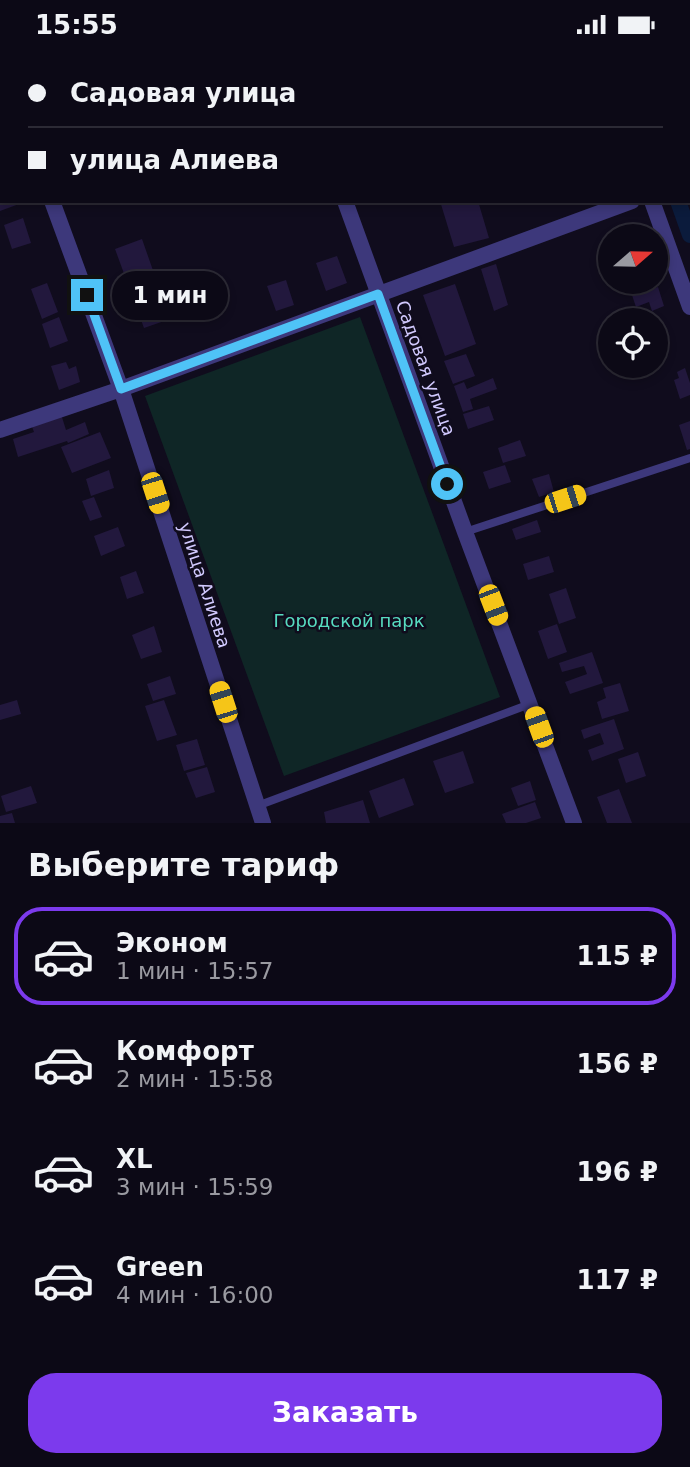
<!DOCTYPE html>
<html lang="ru">
<meta charset="utf-8">
<style>
:root{--surface:#0c0916;--page:#15121f;--text:#f1f3f6;--muted:#9a9aa1;--line:#2c2a35;--accent:#7c3aed}
body{margin:0;font-family:"DejaVu Sans",sans-serif;background:var(--page);color:var(--text);height:100vh;display:flex;flex-direction:column;font-size:26px;white-space:nowrap}
*{box-sizing:border-box;margin:0}
p{font-size:23px;color:var(--muted)}
.icon{flex:none;width:38px;height:38px;fill:none;stroke:currentColor;stroke-width:2;stroke-linecap:round;stroke-linejoin:round}
.map{position:relative;height:774px;overflow:hidden}
.panel{display:flex;flex-direction:column;background:var(--surface);flex:1}
.panel>*{flex:none}
.guide{position:absolute;left:0px;top:0px;width:691px;height:154px;box-shadow:0 4px 10px #0003,0 0 0 2px var(--line);display:grid;align-content:center;height:154px;padding:0 28px;background:var(--surface)}
.needle{width:46px;rotate:70deg}
.buttons{position:absolute;left:598px;top:175px;display:grid;gap:14px}
.buttons a{display:grid;place-items:center;width:70px;height:70px;border-radius:50%;background:var(--surface);box-shadow:0 4px 10px #0003,0 0 0 2px var(--line);font-size:35px}
.end{position:absolute;width:32px;height:32px;margin:-16px;border:9px solid #4fc3f7;background:#111;box-shadow:0 0 0 4px #111}
.from{border-radius:50%}
.bubble{position:absolute;height:49px;border-radius:24px;background:var(--surface);box-shadow:0 4px 10px #0003,0 0 0 2px var(--line);font-size:23px;font-weight:600;line-height:49px;text-align:center}
.car{position:absolute;width:21px;height:42px;margin:-21px -10px;border-radius:9px;box-shadow:0 0 5px 2px #0007;background:linear-gradient(#f5c518 24%,#345 0 40%,#f5c518 0 76%,#345 0 86%,#f5c518 0)}
.guide b{display:flex;align-items:center;gap:24px;height:66px;font-size:26px}
.guide b+b{border-top:2px solid var(--line)}
.guide i{width:18px;height:18px;background:var(--text)}
ul{padding:0;list-style:none}
li{display:flex;align-items:center;gap:21px;height:98px;margin:0 14px 10px;padding:0 14px;border:4px solid transparent;border-radius:28px}
li div{flex:1}
li b{display:block;font-size:26px}
li em{font-style:normal;font-weight:600}
li.selected{border-color:var(--accent)}
li>.icon{width:63px;height:63px;stroke-width:1.5}
h2{padding:0 28px;font-size:32px;line-height:84px}
.action{display:flex;gap:14px;margin-top:auto;padding:14px 28px}
.action a{flex:1;height:80px;border-radius:28px;background:var(--accent);color:#fff;font-size:28px;font-weight:600;line-height:80px;text-align:center}
.status{display:flex;justify-content:space-between;align-items:center;height:49px;padding:0 35px;background:var(--surface);direction:ltr}
.status svg{height:19px;fill:currentColor}
.map>svg:first-child{display:block}
.green{fill:#0f2626}
.lines{fill:none;stroke-linecap:round;stroke-linejoin:round}
.canal{stroke:#0b1b3c;stroke-width:16}
.building{fill:#22183d}
.lane{stroke:#3d387b;stroke-width:8}
.street{stroke:#3d387b;stroke-width:16}
.secondary{stroke:#6d62fc;stroke-width:18}
.route{stroke:#4fc3f7;stroke-width:9}
.labels{text-anchor:middle;dominant-baseline:central;stroke-width:5;stroke-linejoin:round;paint-order:stroke}
.street-label{font-size:18px;fill:#d1c9fe;stroke:#100c1d}
.park-label{font-size:18px;fill:#57dbc0;stroke:#100c1d}
</style>
<div class="status"><b>15:55</b><svg viewBox="0 0 49 12"><path d="M0 12V9h3v3zM5 12V6h3v6zM10 12V3h3v9zM15 12V0h3v12zM26 1h20v11H26zM47 4h2v5h-2z"/></svg></div>
<div class="map">
<svg width="690" height="774" viewBox="0 0 690 774">
<rect width="100%" height="100%" fill="#100c1d"/>
<path class="green" d="M360,268L500,648L284,727L145,347Z"/>
<g class="lines">
<path class="canal" d="M622,0L623,2
M678,152L690,186"/>
</g>
<path class="building" d="M0,152H18L19,155L0,162Z
M440,152H478L489,189L454,198Z
M23,169L31,194L12,200L4,176Z
M638,180L640,187H619Z
M142,190L170,270L144,279L115,200Z
M337,207L347,234L326,242L316,214Z
M496,215L508,256L494,262L481,220Z
M286,231L294,256L276,262L267,237Z
M632,233H659L635,241Z
M47,234L58,263L42,270L31,240Z
M455,235L476,295L445,307L423,246Z
M658,238L664,257L652,262L649,253L636,258L632,246Z
M59,268L68,292L50,299L42,275Z
M466,305L475,327L453,335L444,312Z
M66,313L69,320L76,317L80,333L59,341L51,317Z
M685,319L690,334V346L680,350L674,331L679,329L677,323Z
M493,329L497,340L470,350L473,360L463,363L454,337L464,333L467,340Z
M489,357L494,371L468,380L463,365Z
M61,365L66,381L85,373L89,385L68,394L67,392L18,408L13,390L34,383L31,375Z
M690,372V400L687,401L679,376Z
M100,383L111,409L72,424L61,398Z
M520,391L526,407L503,414L498,399Z
M505,416L511,433L489,440L483,423Z
M109,421L114,439L91,447L86,430Z
M549,425L554,443L539,448L532,430Z
M94,448L102,468L90,472L82,452Z
M537,471L541,483L516,491L512,480Z
M118,478L125,497L101,507L94,487Z
M549,507L554,523L528,531L523,515Z
M136,522L144,544L127,550L120,528Z
M566,539L576,569L559,575L549,545Z
M557,575L567,603L548,610L538,582Z
M154,577L162,603L141,610L132,586Z
M592,603L603,634L570,645L565,633L587,625L584,617L562,623L559,614Z
M170,627L176,645L153,652L147,635Z
M620,634L629,662L602,670L597,653L606,649L603,639Z
M17,651L21,665L0,671V656Z
M164,651L177,686L157,692L145,657Z
M614,670L624,700L592,712L588,701L604,695L600,684L584,690L581,681Z
M197,690L205,716L184,722L176,696Z
M463,702L474,734L445,744L433,712Z
M638,703L646,727L626,734L618,710Z
M207,718L215,743L196,749L186,724Z
M404,729L414,756L379,769L369,742Z
M530,732L536,751L518,757L511,739Z
M31,737L37,754L6,763L1,747Z
M619,740L632,774H607L597,748Z
M363,751L370,774H326L324,763Z
M535,753L541,769L526,774H506L502,765Z
M12,764L15,774H0V767Z"/>
<g class="lines">
<path class="lane" d="M465,483L690,409
M257,757L530,655"/>
<path class="street" d="M290,0V2
M598,0V2
M0,13L2,17
M52,152L121,340L263,774
M345,152L465,483L574,774
M652,152L690,258
M0,381L121,340L632,152"/>
<path class="secondary" d="M684,0L685,2"/>
</g>
<g class="lines">
<path class="route" d="M87,246L121,340L378,245L447,435"/>
</g>
<g class="labels">
<g class="street-label">
<text transform="translate(426 319) rotate(70)">Садовая улица</text>
<text transform="translate(205 536) rotate(72)">улица Алиева</text>
</g>
<g class="park-label">
<text x="349" y="571">Городской парк</text>
</g>
</g>
</svg>
<div class="buttons">
<a><svg class="needle" viewBox="-14 -14 28 28"><path d="M0-13l5 13h-10z" fill="#e53935"/><path d="M0 13l5-13h-10z" fill="#9a9aa1"/></svg></a>
<a><svg class="icon" aria-label="locate" viewBox="0 0 24 24"><circle cx="12" cy="12" r="6"/><path d="M12 2v4M12 18v4M2 12h4M18 12h4"/></svg></a>
</div>
<i class="end from" style="left:447px;top:435px"></i>
<i class="end" style="left:87px;top:246px"></i>
<div class="bubble" style="left:112px;top:222px;width:116px">1 мин</div>
<i class="car" style="left:155px;top:444px;rotate:162deg"></i>
<i class="car" style="left:565px;top:450px;rotate:72deg"></i>
<i class="car" style="left:493px;top:556px;rotate:159deg"></i>
<i class="car" style="left:223px;top:653px;rotate:342deg"></i>
<i class="car" style="left:539px;top:678px;rotate:340deg"></i>
<div class="guide">
<b><i class="from"></i>Садовая улица</b>
<b><i></i>улица Алиева</b>
</div>
</div>
<section class="panel">
<h2>Выберите тариф</h2>
<ul>
<li class="selected"><svg class="icon" aria-label="car" viewBox="0 0 24 24"><path d="M5 17H2v-5l4-1 3-4h7l3 4 3 1v5h-3M9 17h6M6 11h13"/><circle cx="7" cy="17" r="2"/><circle cx="17" cy="17" r="2"/></svg><div><b>Эконом</b><p>1 мин · 15:57</p></div><em>115 ₽</em></li>
<li><svg class="icon" aria-label="car" viewBox="0 0 24 24"><path d="M5 17H2v-5l4-1 3-4h7l3 4 3 1v5h-3M9 17h6M6 11h13"/><circle cx="7" cy="17" r="2"/><circle cx="17" cy="17" r="2"/></svg><div><b>Комфорт</b><p>2 мин · 15:58</p></div><em>156 ₽</em></li>
<li><svg class="icon" aria-label="car" viewBox="0 0 24 24"><path d="M5 17H2v-5l4-1 3-4h7l3 4 3 1v5h-3M9 17h6M6 11h13"/><circle cx="7" cy="17" r="2"/><circle cx="17" cy="17" r="2"/></svg><div><b>XL</b><p>3 мин · 15:59</p></div><em>196 ₽</em></li>
<li><svg class="icon" aria-label="car" viewBox="0 0 24 24"><path d="M5 17H2v-5l4-1 3-4h7l3 4 3 1v5h-3M9 17h6M6 11h13"/><circle cx="7" cy="17" r="2"/><circle cx="17" cy="17" r="2"/></svg><div><b>Green</b><p>4 мин · 16:00</p></div><em>117 ₽</em></li>
</ul>
<div class="action"><a>Заказать</a></div>
</section>
